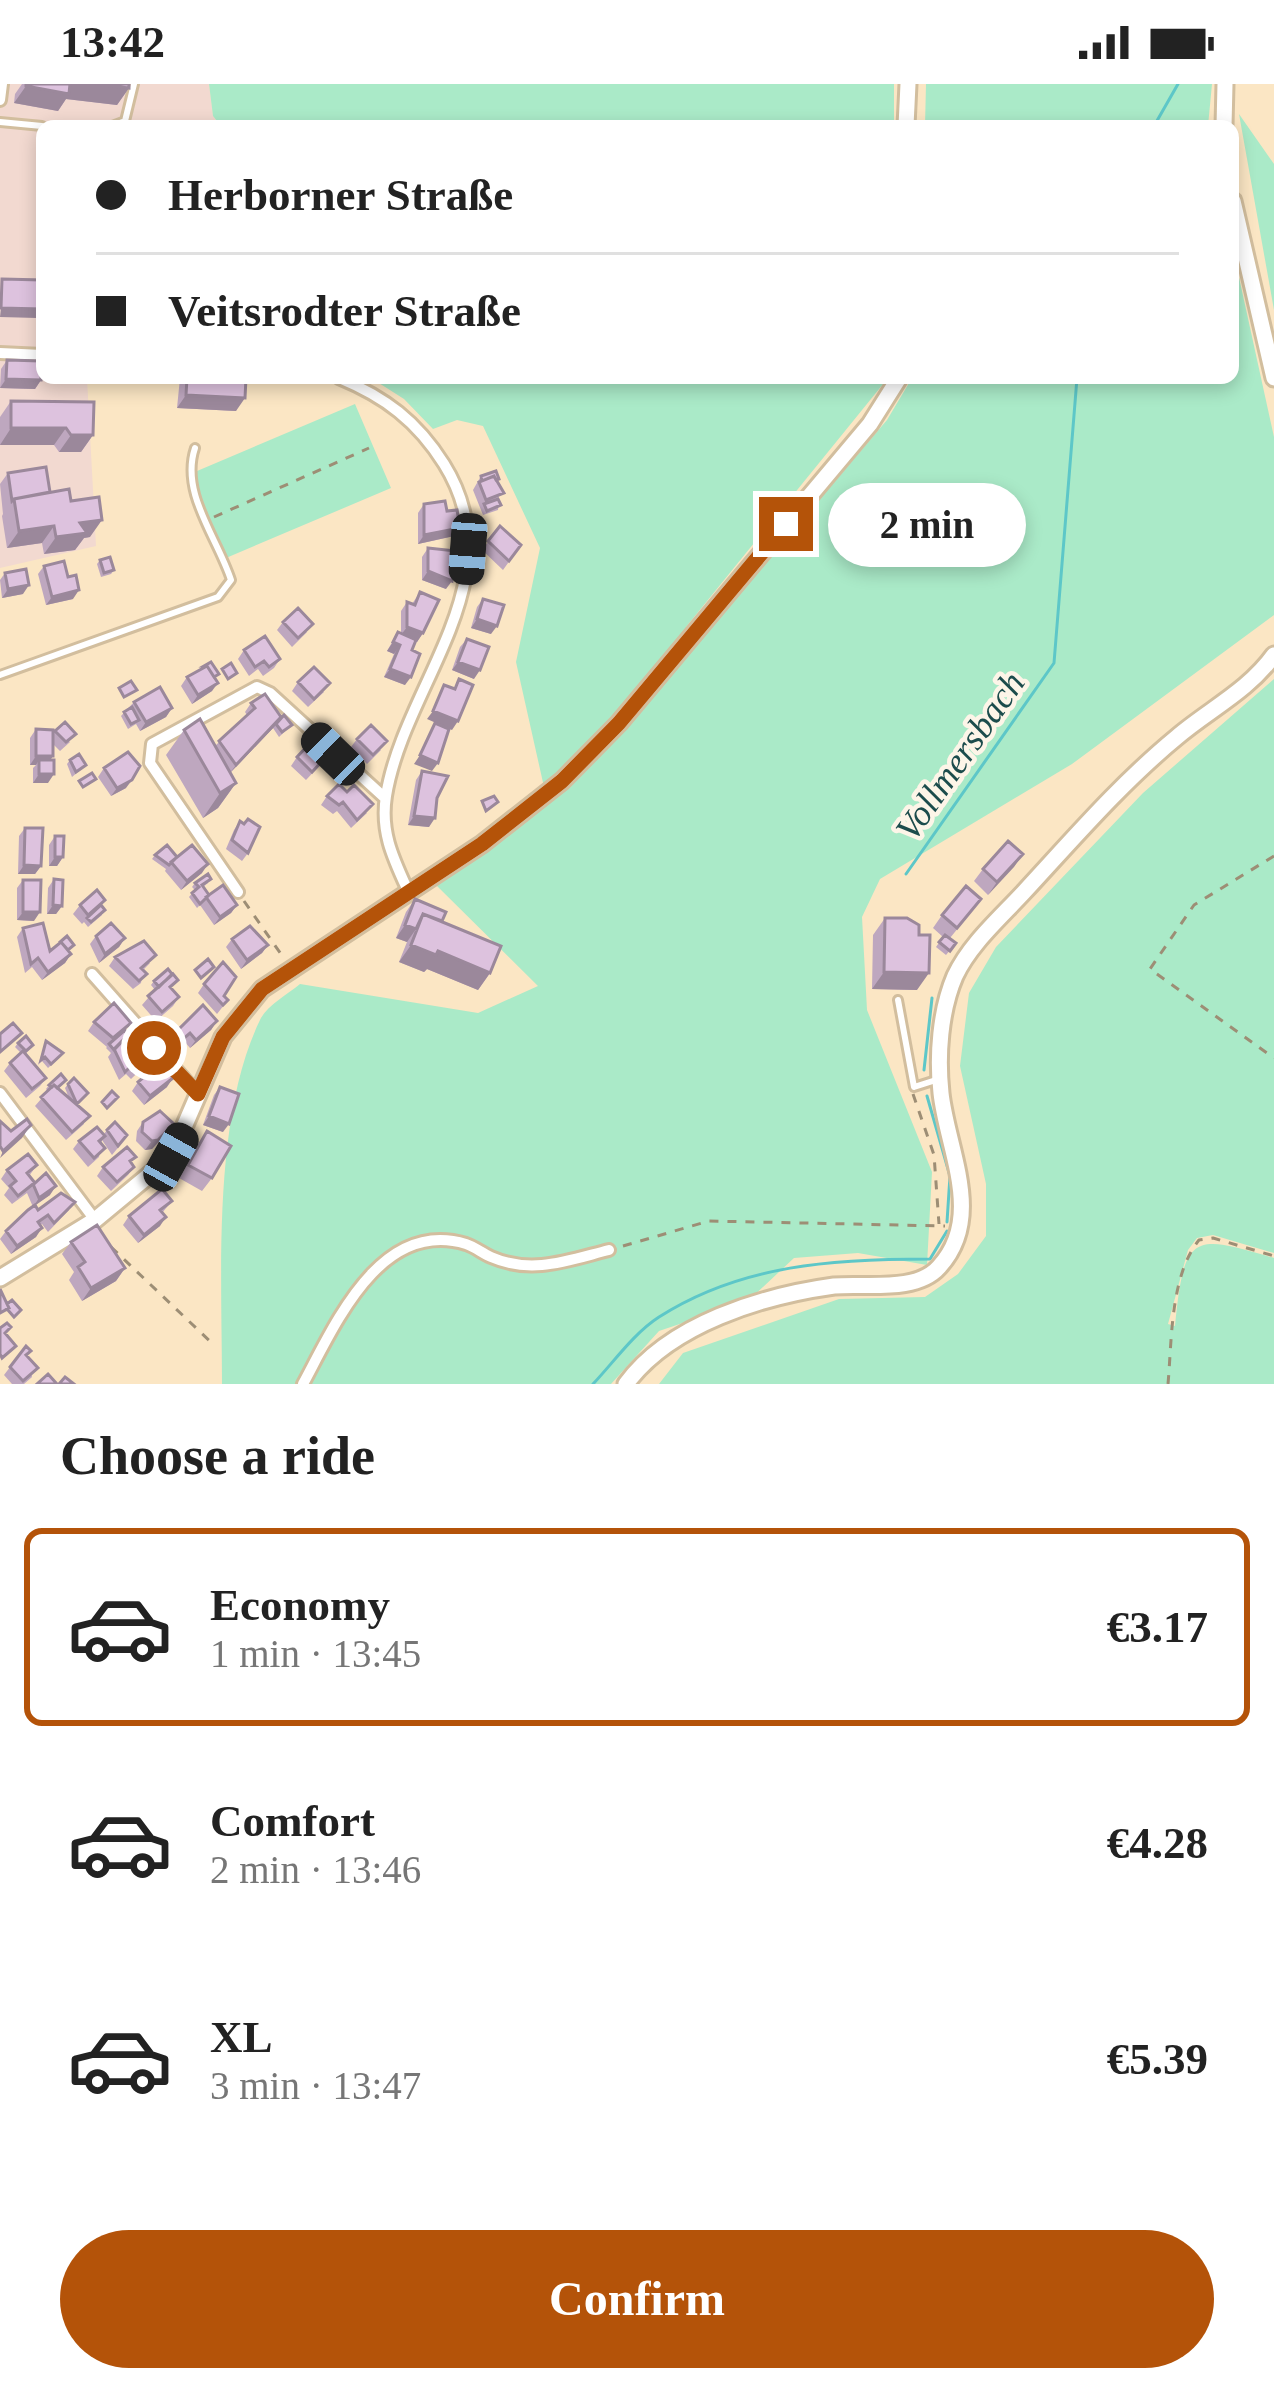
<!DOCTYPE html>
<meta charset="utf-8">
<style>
:root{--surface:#fff;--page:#f2f2f2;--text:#222;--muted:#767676;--line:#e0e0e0;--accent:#b45309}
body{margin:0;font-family:"Times New Roman",serif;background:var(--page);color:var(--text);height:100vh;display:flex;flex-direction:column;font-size:45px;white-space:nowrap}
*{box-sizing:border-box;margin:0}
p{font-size:39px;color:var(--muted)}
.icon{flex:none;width:66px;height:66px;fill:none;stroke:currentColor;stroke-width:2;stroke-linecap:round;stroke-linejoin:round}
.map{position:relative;height:1300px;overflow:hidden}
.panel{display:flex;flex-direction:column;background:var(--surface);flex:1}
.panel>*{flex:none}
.hud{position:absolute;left:36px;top:36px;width:1203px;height:264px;border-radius:18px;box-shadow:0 6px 18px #0003;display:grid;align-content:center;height:264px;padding:0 60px;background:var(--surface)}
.end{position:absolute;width:54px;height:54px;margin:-27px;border:15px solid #b45309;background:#fff;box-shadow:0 0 0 6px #fff}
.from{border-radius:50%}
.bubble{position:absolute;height:84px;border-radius:42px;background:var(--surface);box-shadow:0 6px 18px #0003;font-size:39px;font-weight:700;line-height:84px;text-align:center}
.car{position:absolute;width:36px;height:72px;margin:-36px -18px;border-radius:15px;box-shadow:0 0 9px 3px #0007;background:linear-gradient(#222 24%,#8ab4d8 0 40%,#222 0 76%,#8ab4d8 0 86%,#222 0)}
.hud b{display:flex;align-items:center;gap:42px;height:114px;font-size:45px}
.hud b+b{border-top:3px solid var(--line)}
.hud i{width:30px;height:30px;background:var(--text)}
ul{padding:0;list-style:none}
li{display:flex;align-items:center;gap:36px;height:198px;margin:0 24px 18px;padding:0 36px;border:6px solid transparent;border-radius:18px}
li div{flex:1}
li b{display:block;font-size:45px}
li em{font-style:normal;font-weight:700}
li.on{border-color:var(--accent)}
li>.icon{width:108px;height:108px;stroke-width:1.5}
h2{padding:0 60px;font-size:54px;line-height:144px}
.primary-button{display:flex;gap:24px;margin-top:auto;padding:24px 60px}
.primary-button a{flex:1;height:138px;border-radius:72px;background:var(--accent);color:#fff;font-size:48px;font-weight:700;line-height:138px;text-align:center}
.status{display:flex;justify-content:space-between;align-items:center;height:84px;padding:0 60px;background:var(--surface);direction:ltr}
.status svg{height:33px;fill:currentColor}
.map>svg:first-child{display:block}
.industrial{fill:#f2d9d0}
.green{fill:#aaeac8}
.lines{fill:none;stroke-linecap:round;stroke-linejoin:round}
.stream{stroke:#5dc7c8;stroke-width:3}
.lane-casing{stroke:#d2be9e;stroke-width:12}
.street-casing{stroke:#d2be9e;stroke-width:16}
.secondary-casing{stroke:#d2be9e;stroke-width:21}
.path{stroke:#9d8e75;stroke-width:3;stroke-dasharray:9 9;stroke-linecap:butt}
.lane{stroke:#fff;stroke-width:6}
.street{stroke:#fff;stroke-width:10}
.secondary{stroke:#fff;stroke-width:15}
.wall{fill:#bea7bf}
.shaded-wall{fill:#9b889b}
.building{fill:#ddc2de;stroke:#9b889b;stroke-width:3}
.route{stroke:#b45309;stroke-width:15}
.labels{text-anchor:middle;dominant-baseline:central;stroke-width:9;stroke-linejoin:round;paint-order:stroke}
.water-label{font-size:36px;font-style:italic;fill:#1c4c4c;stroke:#fdf5e8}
</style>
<div class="status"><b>13:42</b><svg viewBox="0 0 49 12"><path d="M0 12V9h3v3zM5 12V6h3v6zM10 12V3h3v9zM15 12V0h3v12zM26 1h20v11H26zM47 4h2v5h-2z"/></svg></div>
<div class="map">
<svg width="1274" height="1300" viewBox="0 0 1274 1300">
<rect width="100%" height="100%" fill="#fbe6c4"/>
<path class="industrial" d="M0,0H209L213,32L221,42H42V294H87L96,462L0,484Z"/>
<path class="green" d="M209,0H894V42H221L213,32Z
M926,0H1212L1208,42H925Z
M1239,30L1274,80V226Z
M1233,166L1274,353V531L1072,680L880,795L862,833L867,926L932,1088L927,1181L858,1169L794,1174L748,1217L659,1247L611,1300H222C222,1192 212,1035 260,936C266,922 288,910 300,900L478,929L538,902L436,801L543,723L544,703L516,578L540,464L483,342L457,336L433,345L404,315L371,294H888L686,543L692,565L887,336L912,294H1233Z
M355,320L391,404L226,474L190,390Z
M1274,595V1169L1213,1151L1197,1154L1188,1166L1168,1240L1175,1242C1184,1148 1193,1150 1274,1174V1300H659L683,1269L839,1215L925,1213L958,1190L986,1152V1100L960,982L969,909L996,863L1143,709Z"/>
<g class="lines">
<path class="stream" d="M1154,42L1178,0
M906,790L1054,579L1077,294
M924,986L932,914
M927,1012L950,1092L947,1138
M593,1300C613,1279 634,1249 659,1233C742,1180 835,1175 930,1175L947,1147"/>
<g class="lane-casing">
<path id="lane" d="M0,38L42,42
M112,42L125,37L134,0
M0,591L218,513L231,496C217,453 180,409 195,364
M898,916L914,1003L936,996"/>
</g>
<g class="street-casing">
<path id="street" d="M0,16L2,0
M0,269L42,271
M339,294C385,313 417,337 444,380C517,497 404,600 386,712C380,749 394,776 409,809
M238,808L150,679L152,660L257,603L270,609L385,714
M92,890L198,1010
M0,1009L95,1136
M303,1300C335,1241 380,1134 466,1160C475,1163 482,1169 491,1173C532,1191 569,1176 609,1166"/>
</g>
<g class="secondary-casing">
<path id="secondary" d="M906,42L908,0
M1224,42L1225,0
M1233,117L1274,294
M0,1194L95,1136L171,1073L223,953L262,905L482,760L562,697L619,639L870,340L899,294
M626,1300C670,1240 762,1212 834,1202C865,1199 916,1209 939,1183C985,1133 947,1065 941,1009C937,972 940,927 955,892C970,860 1000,834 1024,808C1073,755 1121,699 1177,653C1210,625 1248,607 1274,571"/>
</g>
<path class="path" d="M214,433L369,364
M1274,772L1194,821L1150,885L1274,974
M244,817L283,873
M913,1010L934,1071L939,1140
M623,1162L709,1137L945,1142
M111,1163L215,1262
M1168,1300C1172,1256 1170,1192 1199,1156L1213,1154L1274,1172"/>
<use href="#lane" class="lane"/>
<use href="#street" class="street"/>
<use href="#secondary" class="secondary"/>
</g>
<path class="wall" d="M22,0H129V4L117,21L66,15L58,27L14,19L15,10Z
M7,276L41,296L35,305L0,304L1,285Z
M180,294H246L236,327L177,324Z
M11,317L93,351L81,368H59L54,361H0V333Z
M8,389L71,417L90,453L84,454L75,466L44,470L42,459L7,464L2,432L3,430L0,400Z
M481,392L497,397L499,417L498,426L483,431L473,406Z
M424,420L447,427L460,444L454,452L418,460V429Z
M500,442L521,461L503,486L482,466Z
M428,464L446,505L422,496V473Z
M100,476L114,486L111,490L101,493L97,480Z
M44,482L73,515L46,521L38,490Z
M5,489L23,510L2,514L0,496Z
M420,508L423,549L417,558L415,557L412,566L405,601L384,593L394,570L387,567L398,548L401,549V527L407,518L412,520Z
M483,515L491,550L471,544L477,523Z
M283,538L307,548L292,563L277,546Z
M467,555L474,595L452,586L460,563Z
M244,566L280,575L274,584L263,592L258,585L249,592L238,575Z
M187,593L215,594L212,607L192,620L181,602Z
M298,598L324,608L308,623L292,607Z
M134,618L172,624L166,633L140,647L136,640L128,645L121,632Z
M251,619L281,633L292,641L279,653L273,644L230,689L236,699L218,724L203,734L166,671L184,646L215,662L247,631L245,628Z
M36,645L53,650L55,647L70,658L60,667L53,660V672L50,676L48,699H33V684L36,681H30V654Z
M357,655L381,666L367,680L351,663Z
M297,673L321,680L306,696L291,682Z
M70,676L86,681L72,693L67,680Z
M104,684L126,704L111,712L98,693Z
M422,687L437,714L429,743L408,741L416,696Z
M327,712L367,729L351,744L337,727L333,730L321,721Z
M240,737L248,769L242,777L226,765L234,746Z
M25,744L41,782L35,790H18L19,752Z
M55,752L63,773L57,782H49V761Z
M1023,770L988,811L974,797L983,785Z
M155,771L177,773L202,789L181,806L165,787L166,785L152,775Z
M54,795L62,822L56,830H47L48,804Z
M23,796L34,837L17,836V804Z
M195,799H208L203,803L209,811L237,821L231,829L214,841L200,821L197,824L189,813L195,806L192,803Z
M415,815L442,837L490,889L478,906L427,885L424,888L399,878L407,858L396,854L406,828Z
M105,816L101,822L102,831L88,843L84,838L82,840L73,830L80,821Z
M972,827L950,854L956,859L946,871L936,863L943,853L933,844L942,831Z
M885,834L917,906L872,905L873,851Z
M23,844L50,867H68L71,870L65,879L42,896L32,883L25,889L17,853Z
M96,852L125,854L119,863L99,879L90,860Z
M232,855L268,861L262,869L241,885L226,863Z
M115,873L150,879L143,886L141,899L133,905L109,882Z
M154,897L171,905L179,913L173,922L156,937L142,921L155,906L151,901Z
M204,900L224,912L228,916L217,930L198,909Z
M217,937L211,946L190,964L184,957L177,963L171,956L177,947Z
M94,938L125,947L148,979L131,995L126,990L119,996L108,973L111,969L106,964L107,963L88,947Z
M46,957L60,973L48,984L42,977L38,981Z
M18,959L30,965L25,970L46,994L40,1002L26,1014L4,987L10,979L21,969L15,963Z
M66,996L58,1005L69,1014L65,1004L68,1000L88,1009L77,1021L84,1040L66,1056L35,1022L48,1007L46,1005L49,1001Z
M138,998L167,1003L144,1021L132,1007Z
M220,1003L223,1048L203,1041L214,1011Z
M143,1038L168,1049L152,1065L145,1066L136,1057L137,1047Z
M107,1046L121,1060L112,1071L102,1056L99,1073L88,1083L73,1065L79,1057L104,1050Z
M207,1047L212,1094L202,1107L179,1094Z
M37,1081L29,1092L35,1099L50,1111L35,1121L38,1126H69L48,1148L42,1140L40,1141L36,1153L11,1170L0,1155L6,1147L33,1123L27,1109L12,1120L4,1111L9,1104L1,1095L7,1086Z
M103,1083H134L128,1091L111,1107L97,1092Z
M172,1117L162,1129L160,1142L138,1159L123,1141L129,1132Z
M71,1158L125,1184L116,1197L82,1217L69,1196L74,1188L62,1170Z
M26,1262L32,1293L24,1300H12L4,1291Z"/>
<path class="shaded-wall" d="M68,0H96L129,4L117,21L66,15L58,27L14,19L26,2Z
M1,224L42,225V227L37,234L0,233Z
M6,295L41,296L35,305L0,304Z
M186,311L245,314L236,327L177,324Z
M11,344H66L54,361H0Z
M71,351H93L81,368H59Z
M102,436L90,453L84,454L75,466L44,470L56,453L80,439Z
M54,442L42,459L7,464L19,447Z
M460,444L454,452L418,460L424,451Z
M428,487L452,497L446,505L422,496Z
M29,501L23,510L2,514L8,505Z
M79,506L73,515L46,521L52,513Z
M477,535L497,542L491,550L471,544Z
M407,543L423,549L417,558L401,551Z
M393,558L400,561L394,570L387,567Z
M458,578L480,586L474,595L452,586Z
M390,585L411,593L405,601L384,593Z
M218,599L212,607L192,620L198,611Z
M172,624L166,633L140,647L146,638Z
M433,627L458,637L452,646L427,635Z
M281,633L275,642L230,689L236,681Z
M420,671L438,679L432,687L414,680Z
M36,672H53L47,681L39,676L36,681H30Z
M39,690H54L48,699H33Z
M132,696L126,704L111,712L117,704Z
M236,699L218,724L203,734L220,709Z
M414,732L435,734L429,743L408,741Z
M1023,770L1014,783L988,811L997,798Z
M55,773H63L57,782H49Z
M208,780L202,789L181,806L187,797Z
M24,781L41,782L35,790H18Z
M53,821L62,822L56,830H47Z
M237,821L231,829L214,841L220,833Z
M23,828H40L34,837L17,836Z
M405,841L416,845L407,858L396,854Z
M125,854L119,863L99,879L105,870Z
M268,861L262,869L241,885L247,876Z
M411,861L438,867L490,889L478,906L427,885L424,888L399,878Z
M71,870L65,879L42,896L48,888Z
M884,888L929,889L917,906L872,905Z
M217,937L211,946L190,964L196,956Z
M173,994L167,1003L144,1021L150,1012Z
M209,1032L229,1040L223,1048L203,1041Z
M174,1040L152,1065L145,1066L152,1057Z
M31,1041L22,1054L0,1074L3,1067Z
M56,1102L50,1111L33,1123L39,1114Z
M166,1133L160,1142L138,1159L144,1151Z
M42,1144L36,1153L11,1170L17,1162Z
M125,1184L116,1197L82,1217L91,1204Z"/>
<path class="building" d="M26,0H70L69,10L26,2Z
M96,0H129V4Z
M2,195L42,196V225L1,224Z
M7,276L41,277V296L6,295Z
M187,294H246L245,314L186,311Z
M11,317L94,318L93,351H71L66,344H11Z
M46,383L50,408L14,415L12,417L8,389Z
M496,387L499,395L496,396L494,392L482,397L481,392Z
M494,392L504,409L486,416L479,398Z
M69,405L71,417L99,413L102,436L80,439L87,449L56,453L54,442L19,447L14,415Z
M498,415L501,421L487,427L484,420Z
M445,417L447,427L457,426L460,444L424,451V420Z
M500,442L521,461L509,477L488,457Z
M428,464L456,467L452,497L428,487Z
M110,473L114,486L104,489L100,476Z
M64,477L68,493L76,491L79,506L52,513L44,482Z
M26,485L29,501L8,505L5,489Z
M420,508L439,516L423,549L407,543V518L415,521Z
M483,515L504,521L497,542L477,535Z
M298,524L313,540L298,554L283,538Z
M398,548L416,556L412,566L420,570L411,593L390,585L400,561L393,558Z
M265,552L280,575L269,583L264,577L255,583L244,566Z
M467,555L489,563L480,586L458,578Z
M211,578L219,590L214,593L207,582H204Z
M231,579L237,589L228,595L222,585Z
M207,582L218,599L198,611L187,593Z
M314,583L330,599L314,615L298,598Z
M459,595L473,601L458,637L433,627L444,601L455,605Z
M131,597L137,606L124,613L119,604Z
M160,603L172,624L146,638L134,618Z
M265,610L281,633L236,681L219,657L255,624L251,619Z
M132,623L139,636L131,640L124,628Z
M284,631L292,641L282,648L276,640Z
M200,635L236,699L220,709L184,646Z
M65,638L76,650L66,658L55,647Z
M435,639L449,645L438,679L420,671Z
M371,641L387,657L373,671L357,655Z
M36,645L53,646V672H36Z
M312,657L327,672L312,688L297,673Z
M128,668L140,682L132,696L117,704L104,684Z
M79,670L86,681L76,688L70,676Z
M39,676H54V690H39Z
M422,687L448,692L437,714L435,734L414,732Z
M92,689L96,695L83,703L79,697Z
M339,700L347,708L354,701L373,720L357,736L343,718L339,721L327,712Z
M494,712L498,718L486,727L482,717Z
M248,735L260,743L248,769L232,756L240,737L244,740Z
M25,744H43L41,782L24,781Z
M55,752H64L63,773H55Z
M1008,757L1023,770L997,798L983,785Z
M167,761L177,773L169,781L155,771Z
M192,761L208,780L187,797L171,778Z
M208,790L211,795L202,801L209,811L200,820L192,809L199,803L195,799Z
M54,795L63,796L62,822L53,821Z
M23,796H41L40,828H23Z
M223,801L237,821L220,833L206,813Z
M966,802L981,815L957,844L942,831Z
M97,806L105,816L88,831L80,821Z
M415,815L446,828L442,837L423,830L416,845L405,841Z
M101,821L105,826L91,838L87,834Z
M423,830L501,862L490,889L438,867L436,871L411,861Z
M885,834H907L919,841V851H930L929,889L884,888Z
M43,839L50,867L61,858L71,870L48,888L38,874L31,880L23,844Z
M111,839L125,854L105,870L96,852Z
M250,842L268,861L247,876L232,855Z
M945,851L956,859L950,867L939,858Z
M67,852L74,861L68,866L61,858L59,859Z
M144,857L156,871L141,884L147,890L139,897L115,873Z
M208,875L214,883L201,894L195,886Z
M223,878L236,893L224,912L228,916L223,921L204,900Z
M168,885L172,890L159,903L154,897Z
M173,890L178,896L170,903L179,913L162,928L148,912Z
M114,919L131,939L113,954L94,938Z
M203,921L217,937L196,956L190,949L183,955L177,947Z
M13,939L22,949L0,968V950Z
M125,946L128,951L114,966L109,960Z
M132,947L154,970L137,986L132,981L125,988L114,965Z
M26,952L33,961L26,967L18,959Z
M46,957L63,969L51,980L45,973L41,976Z
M23,967L46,994L32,1005L10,979Z
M160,979L173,994L150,1012L138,998Z
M61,990L66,996L57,1004L54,1001L52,1003L49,1001Z
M74,994L88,1009L77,1020L68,1000Z
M54,1001L90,1032L72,1048L41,1013Z
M220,1003L239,1010L229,1040L209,1032Z
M112,1007L118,1013L107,1024L102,1018Z
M160,1027L174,1040L158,1056L152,1057L142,1048L143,1038Z
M27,1035L31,1041L3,1067L0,1062V1037L11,1047Z
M115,1038L127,1051L118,1062L107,1046Z
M97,1043L105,1052L99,1057L105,1064L94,1074L79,1057Z
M207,1047L231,1062L212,1094L188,1081Z
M127,1063L136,1073L130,1077L134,1083L117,1098L103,1083Z
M28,1070L37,1081L27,1089L35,1099L46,1089L56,1102L39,1114L33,1100L18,1112L10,1102L16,1097L7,1086Z
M162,1105L172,1117L160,1126L166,1133L144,1151L129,1132Z
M61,1109L75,1118L54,1139L48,1131L38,1138L42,1144L17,1162L6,1147L28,1126L35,1121L38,1126Z
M97,1141L125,1184L91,1204L78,1183L85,1178L71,1158Z
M0,1205L9,1224L0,1229Z
M12,1216L21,1226L14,1233L7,1225L9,1224L7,1220Z
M7,1239L11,1243L5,1249L16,1262L2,1274L0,1270V1244Z
M26,1262L31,1267L26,1271L38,1284L23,1297L10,1283Z
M48,1290L57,1300H37Z
M65,1293L74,1300H59Z"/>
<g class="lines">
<path class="route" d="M154,964L198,1010L223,953L262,905L482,760L562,697L619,639L786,440"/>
</g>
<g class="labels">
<g class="water-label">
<text transform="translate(960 672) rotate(-55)">Vollmersbach</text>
</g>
</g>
</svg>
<i class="end from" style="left:154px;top:964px"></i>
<i class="end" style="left:786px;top:440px"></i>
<div class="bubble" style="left:828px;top:399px;width:198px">2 min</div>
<i class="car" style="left:468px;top:465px;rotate:184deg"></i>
<i class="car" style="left:333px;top:670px;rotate:314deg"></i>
<i class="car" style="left:171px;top:1073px;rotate:29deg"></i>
<div class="hud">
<b><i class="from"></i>Herborner Straße</b>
<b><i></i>Veitsrodter Straße</b>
</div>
</div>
<section class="panel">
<h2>Choose a ride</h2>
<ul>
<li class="on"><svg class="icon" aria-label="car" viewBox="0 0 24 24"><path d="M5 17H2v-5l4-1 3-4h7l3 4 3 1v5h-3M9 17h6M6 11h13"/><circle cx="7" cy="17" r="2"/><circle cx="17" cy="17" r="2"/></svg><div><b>Economy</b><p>1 min · 13:45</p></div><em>€3.17</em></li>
<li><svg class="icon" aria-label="car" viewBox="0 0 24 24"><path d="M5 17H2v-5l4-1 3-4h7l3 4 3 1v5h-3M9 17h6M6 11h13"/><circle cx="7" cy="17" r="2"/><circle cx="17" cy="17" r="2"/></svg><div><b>Comfort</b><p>2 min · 13:46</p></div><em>€4.28</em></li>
<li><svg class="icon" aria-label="car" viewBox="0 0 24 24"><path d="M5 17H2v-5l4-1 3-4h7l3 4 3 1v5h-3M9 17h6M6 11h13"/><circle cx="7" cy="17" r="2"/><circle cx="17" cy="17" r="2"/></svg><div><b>XL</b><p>3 min · 13:47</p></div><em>€5.39</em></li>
</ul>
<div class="primary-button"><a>Confirm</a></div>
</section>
